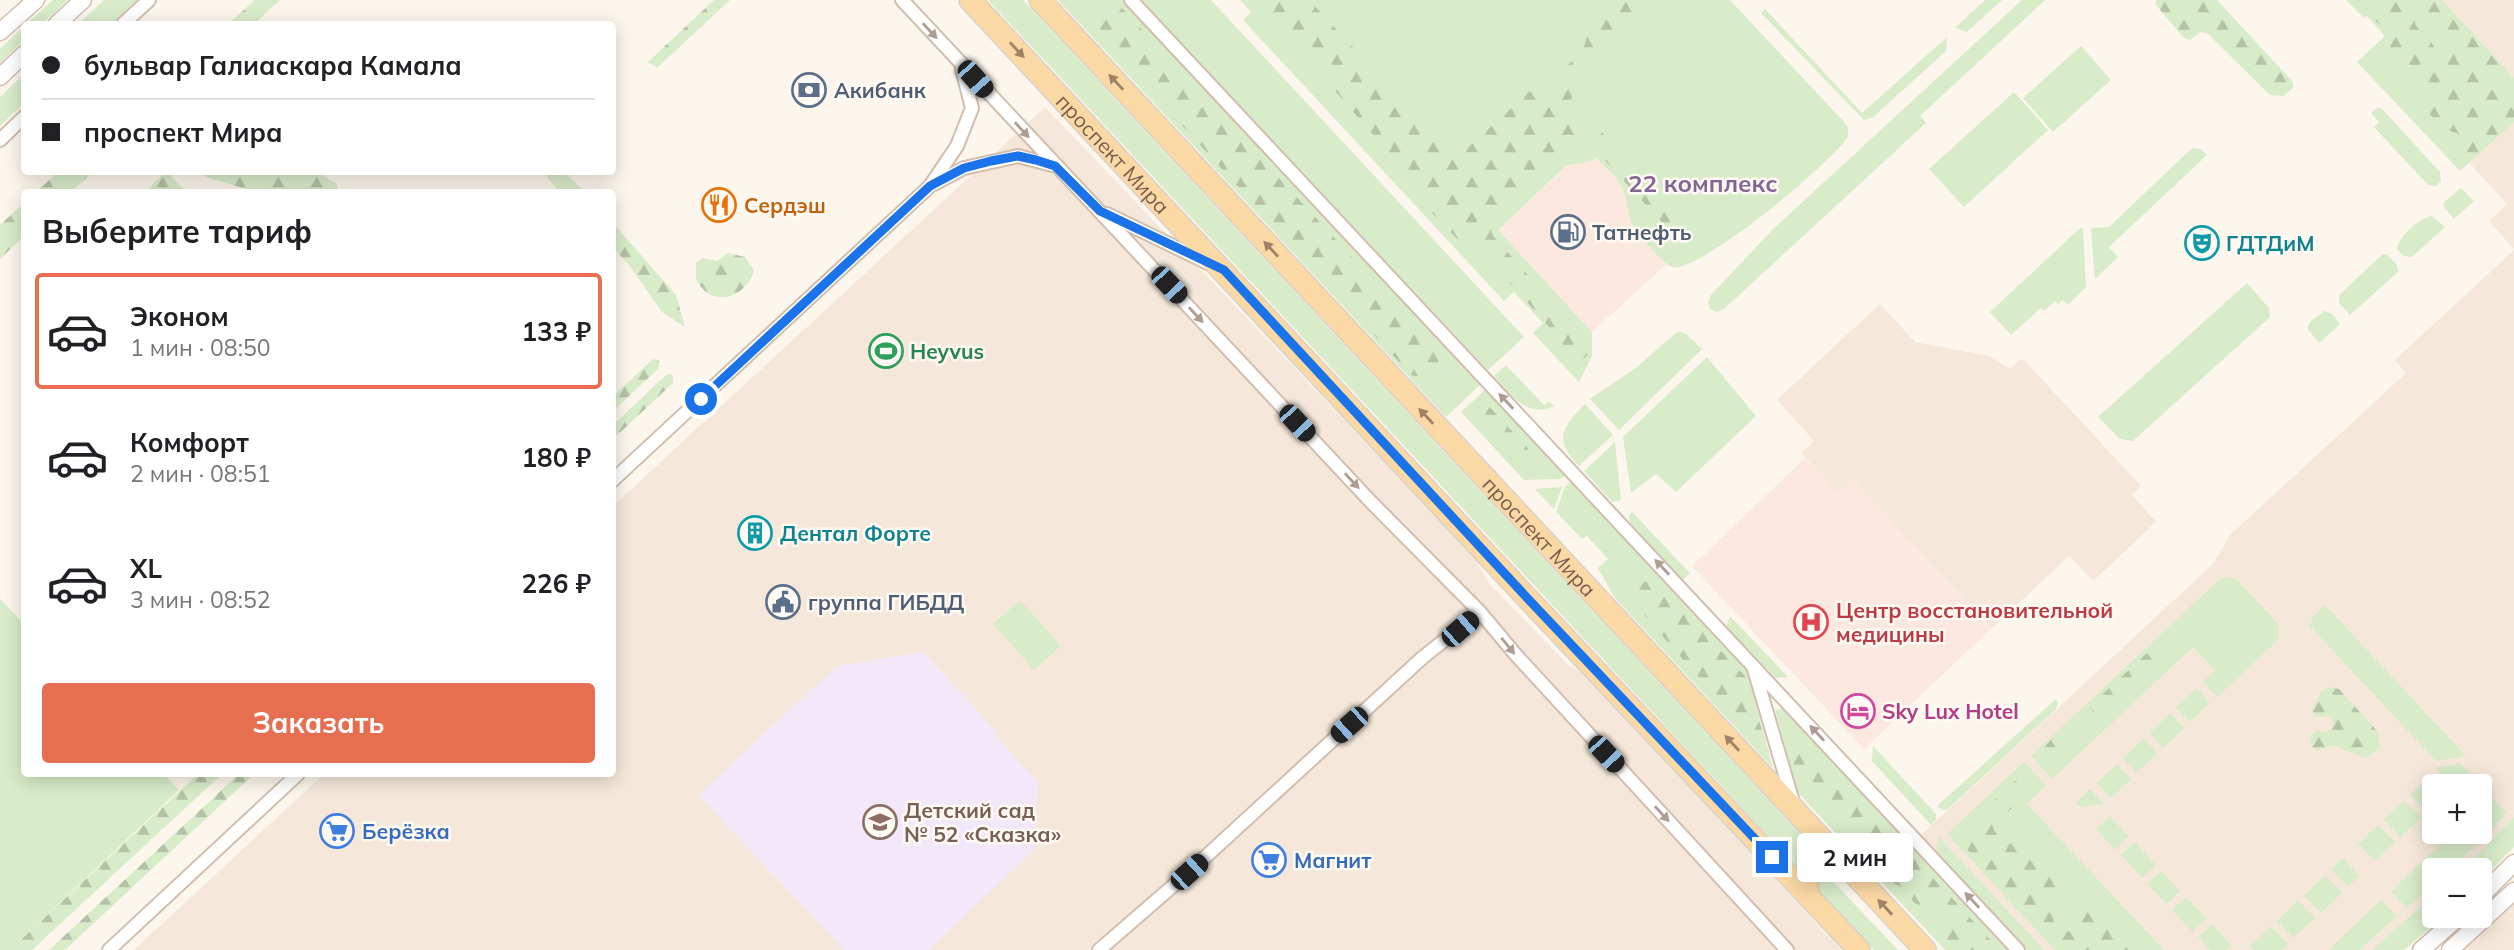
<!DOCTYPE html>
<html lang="ru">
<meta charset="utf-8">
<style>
:root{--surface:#fff;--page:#f2f2f2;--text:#202124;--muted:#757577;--line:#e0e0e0;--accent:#e76f51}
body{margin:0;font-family:Mulish,sans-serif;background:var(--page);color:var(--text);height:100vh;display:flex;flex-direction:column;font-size:26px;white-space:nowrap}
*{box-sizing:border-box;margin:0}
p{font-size:23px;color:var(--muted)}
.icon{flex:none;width:38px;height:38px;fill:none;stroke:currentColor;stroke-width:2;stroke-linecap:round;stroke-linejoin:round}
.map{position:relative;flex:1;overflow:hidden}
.panel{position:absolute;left:21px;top:189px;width:595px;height:588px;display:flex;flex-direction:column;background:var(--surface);border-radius:7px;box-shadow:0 4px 18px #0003}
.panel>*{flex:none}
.top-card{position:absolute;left:21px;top:21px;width:595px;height:154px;border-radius:7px;box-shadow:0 4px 18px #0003;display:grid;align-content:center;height:154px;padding:0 21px;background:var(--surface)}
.buttons{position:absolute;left:2422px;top:774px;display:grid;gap:14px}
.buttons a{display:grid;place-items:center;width:70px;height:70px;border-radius:7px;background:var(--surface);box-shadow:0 4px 18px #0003;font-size:35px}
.end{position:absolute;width:32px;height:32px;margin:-16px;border:9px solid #1a73e8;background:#fff;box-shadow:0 0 0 4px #fff}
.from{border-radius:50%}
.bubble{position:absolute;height:49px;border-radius:7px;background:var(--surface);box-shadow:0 4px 18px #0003;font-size:23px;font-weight:700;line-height:49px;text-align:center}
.car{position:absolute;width:21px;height:42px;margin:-21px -10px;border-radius:9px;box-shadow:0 0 5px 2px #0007;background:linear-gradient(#222 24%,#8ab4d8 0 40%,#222 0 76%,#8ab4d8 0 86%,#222 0)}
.top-card b{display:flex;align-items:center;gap:24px;height:66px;font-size:26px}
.top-card b+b{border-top:2px solid var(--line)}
.top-card i{width:18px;height:18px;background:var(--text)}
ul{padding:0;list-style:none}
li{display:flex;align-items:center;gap:21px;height:116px;margin:0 14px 10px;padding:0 7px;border:4px solid transparent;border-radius:7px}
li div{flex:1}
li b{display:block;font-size:26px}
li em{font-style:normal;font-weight:700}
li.active{border-color:var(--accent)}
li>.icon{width:63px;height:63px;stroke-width:1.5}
h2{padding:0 21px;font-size:32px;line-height:84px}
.cta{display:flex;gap:14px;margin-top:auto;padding:14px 21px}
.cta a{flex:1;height:80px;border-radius:7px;background:var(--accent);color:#fff;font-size:28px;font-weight:700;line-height:80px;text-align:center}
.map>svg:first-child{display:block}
.residential{fill:#f5e8da;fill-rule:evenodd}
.commercial{fill:#fde8e0}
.education{fill:#f3e8fa}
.grass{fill:#d8ecc9}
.forest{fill:url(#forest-firs)}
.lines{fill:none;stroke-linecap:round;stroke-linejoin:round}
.minor-casing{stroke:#d1beb0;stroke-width:16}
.tertiary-casing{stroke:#d1beb0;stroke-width:19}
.primary-casing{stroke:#dad1cd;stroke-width:24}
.minor{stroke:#fff;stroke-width:12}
.tertiary{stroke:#fff;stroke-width:16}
.primary{stroke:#fbd9a5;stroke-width:21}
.oneway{fill:#af9d94}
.oneway2{fill:#a18267}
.route{stroke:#1a73e8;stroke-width:9}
.labels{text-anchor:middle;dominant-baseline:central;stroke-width:5;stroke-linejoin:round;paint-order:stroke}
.service-label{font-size:21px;font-weight:bold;fill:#4e5e75;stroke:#fffaf3;text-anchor:start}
.street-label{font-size:21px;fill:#7a5c4d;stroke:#fffaf3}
.food-label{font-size:21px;font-weight:bold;fill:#c56008;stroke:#fffaf3;text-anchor:start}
.culture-label{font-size:21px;font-weight:bold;fill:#0d838f;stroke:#fffaf3;text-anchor:start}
.leisure-label{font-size:21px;font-weight:bold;fill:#27864d;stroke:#fffaf3;text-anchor:start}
.health-label{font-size:21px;font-weight:bold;fill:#be3a42;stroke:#fffaf3;text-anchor:start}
.hotel-label{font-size:21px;font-weight:bold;fill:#b23c85;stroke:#fffaf3;text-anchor:start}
.education-label{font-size:21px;font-weight:bold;fill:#785e54;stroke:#fffaf3;text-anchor:start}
.shop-label{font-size:21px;font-weight:bold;fill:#366cbe;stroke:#fffaf3;text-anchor:start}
.quarter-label{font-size:24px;font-weight:bold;fill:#846695;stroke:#fffaf3}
</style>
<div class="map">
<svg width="2514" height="950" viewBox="0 0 2514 950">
<defs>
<pattern id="forest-firs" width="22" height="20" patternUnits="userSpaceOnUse" patternTransform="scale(1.75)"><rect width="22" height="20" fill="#d8ecc9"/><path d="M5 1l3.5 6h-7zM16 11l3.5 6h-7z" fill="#b4c2a5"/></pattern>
</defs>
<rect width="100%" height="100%" fill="#fdf6ec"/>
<path class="residential" d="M2395,0H2514V249L2489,221L2507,204L2368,52L2408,15Z
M1045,107L1475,557L1487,581L1568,665L1585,675L1841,950H134L324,774H612L613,506Z
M2514,250V847L2480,881V870H2434V915H2445L2404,950H2028L1920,836L2213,564L2230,535L2406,373L2395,360ZM2434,786H2480V831H2434Z
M1880,304L1915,342L1989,356L2010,369L2020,360H2024L2141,486L2132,495L2156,522L2093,581L2069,556L1991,629L1853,480L1838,493L1801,453L1814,441L1777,400Z
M2514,899V950H2458Z"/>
<path class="commercial" d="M1596,158L1622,186L1632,226L1667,264L1592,332L1498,230L1567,166L1592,161Z
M1805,458L1838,493L1853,479L1991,629L1864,749L1692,566Z"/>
<path class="education" d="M923,652L997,732L995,735L1038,782L1035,849L929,950H844L698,795L837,666Z"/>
<path class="grass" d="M53,0H68L42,24H26Z
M104,0H138L111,24H78Z
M988,0H1023L1817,852L1806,857L1797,867Z
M1058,0H1122L1126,3L1481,384L1446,417Z
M1140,0H1211L1524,337L1488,370Z
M1240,0H1730L1844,122L1848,128V137C1834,160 1693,280 1670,266C1662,262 1634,231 1631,222C1627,211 1627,196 1621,186C1616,176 1604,167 1596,158L1592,161L1566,166L1498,230L1592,332V356L1579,382L1533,333L1543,323L1514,292L1504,301L1243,20L1251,12Z
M1985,0H2002L1967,32L1955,28Z
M2022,0H2045L1920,116L1926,123L1724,309L1717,312L1710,309L1708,302L1711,295L1773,229Z
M2346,0H2442L2514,78V122L2460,171L2357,62L2385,36L2367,16L2364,18Z
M1765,9L1862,113L1947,37L1946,51L1872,118L1864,120L1761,13Z
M24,26V40L0,63V49Z
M2081,46L2111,80L2053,132L2023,98Z
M24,74V103L0,126V97Z
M2014,92L2048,130L1964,207L1929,169Z
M2377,108H2381L2440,172L2441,181L2436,186L2428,185L2374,127L2379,122L2371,113Z
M2192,148L2201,149L2207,155L2109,247L2118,257L2095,279L2091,228L2109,227Z
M2461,188L2474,201L2454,219L2444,207V202Z
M2432,216L2445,227L2412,257L2403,256L2397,249C2398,237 2420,217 2432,216Z
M2080,228H2083L2086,287L2068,305L2063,300L2058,304L2055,301L2044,311L2041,308L2011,335L1990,312Z
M2383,254L2388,255L2397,265L2398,272L2350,315L2339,303V295Z
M2247,283L2269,308L2270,317L2133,441L2120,439L2098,417Z
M2324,311L2332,314L2340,324L2319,343L2307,328L2310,322Z
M1678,331L1686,334L1702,349L1619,430L1590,399L1637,367Z
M1707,357L1756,416L1676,492L1656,474L1631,493L1623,437Z
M1506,365L1544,405L1549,401L1554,406C1527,419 1510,394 1494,376Z
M1486,389L1566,476L1560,479L1524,480L1461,412Z
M1585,404L1613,435L1579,466C1553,439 1562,428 1585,404Z
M1615,442L1621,500L1612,502L1584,471Z
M1571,481L1747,669L1773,768L1614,597L1598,568L1608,559L1587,536L1582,539L1556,512L1565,487Z
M1562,487L1554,509L1535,489Z
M1632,512L1690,573L1683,580L1630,523L1629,515Z
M2225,577L2236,579L2279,625V639L2217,697L2203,682L2215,670L2193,647L2052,779L2031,756L2220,579Z
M0,599L24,624V774H164L179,790L10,950H0Z
M1020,600L1061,646L1034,670L993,624Z
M2325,605L2466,756L2436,761L2310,626L2313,617Z
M1730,616L1788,677L1776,678L1726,627Z
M2197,688L2210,703L2190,722L2176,707Z
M2056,699L2058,704L2056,709L1948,809L1943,810L1937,806Z
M1783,709L2008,950H1945L1798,793L1775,710Z
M2170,713L2184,728L2163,748L2150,733Z
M2144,738L2157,753L2137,773L2123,758Z
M1873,746L1936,814V820L1931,825L1872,761Z
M2024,762L2046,785L2027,804L2164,950H2055L1947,834Z
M2460,763L2469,772L2455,786L2436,769L2439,767Z
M2117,764L2131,779L2111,798L2097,783Z
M2430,775L2441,786H2434V805L2427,812L2410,795Z
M2090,789L2104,804L2080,807L2076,803Z
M2491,797L2507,813L2451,870H2434V884L2406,908L2391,891L2454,831H2480V807Z
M2404,800L2421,818L2400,837L2384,819Z
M2110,816L2129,837L2115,850L2096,829Z
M2514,817V847L2480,881V870H2463Z
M2378,825L2395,842L2375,861L2358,844Z
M1939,837L2044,950H2028L1938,854L1936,847Z
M2135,842L2156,865L2142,878L2121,855Z
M2343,858L2359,876L2348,887L2331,869Z
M2161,871L2180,891L2167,904L2147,884Z
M1821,873L1826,874L1898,950H1874L1815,887L1814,877Z
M2325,875L2342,893L2321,913L2304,895Z
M2434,895V915H2445L2444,916L2404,950H2372Z
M2186,897L2206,918L2192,931L2172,910Z
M2298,900L2315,918L2293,938L2277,921Z
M2381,900L2397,916L2359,950H2328Z
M2212,924L2231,945L2226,950H2210L2198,937Z
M2271,926L2288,944L2281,950H2254L2250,946Z"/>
<path class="forest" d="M255,0H280L254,24H228Z
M714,0H730L657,68L648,62Z
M1251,0H1309L1451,152L1462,153L1529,92L1550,87L1560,78L1563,69L1582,53L1588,34L1622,0H1664L1580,79C1564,104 1569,121 1598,128L1694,231L1696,237L1694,243L1687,246L1682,244L1588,142H1584L1494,225L1491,231L1494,237L1582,335L1586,345L1587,356L1579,362L1570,364C1562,356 1562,346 1557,336L1487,257L1488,247L1484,243L1463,245L1431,212L1423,192L1322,76L1317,56L1304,48L1271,13Z
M2156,0H2217L2293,82V88L2283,96L2270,95L2207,33L2200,32L2190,40L2183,37L2156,5Z
M2380,0H2419C2406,30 2422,26 2435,48L2445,51L2448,46C2445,40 2444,35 2441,29C2434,17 2417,16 2427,0L2440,2L2502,67L2501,86L2506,89L2514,88V119L2475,154L2466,153L2461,137L2457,133L2443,129L2423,106L2426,87C2402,71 2398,87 2389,50C2396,36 2383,29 2374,19L2376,12L2381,8Z
M1114,2L1120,6L1437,349C1444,366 1429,381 1411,375L1098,34C1093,19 1098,5 1114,2Z
M58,172H93L71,192H36Z
M165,172H167L186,192H145Z
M201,172H316L337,184L339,192H257L208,178Z
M544,172H564L585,192H559Z
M24,203V236L0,259V225Z
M613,223L676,295L685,327L662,312L629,265L613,248Z
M728,253L745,257L754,270C750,288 730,303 711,295C705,293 700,285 696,280V263L703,258L717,261Z
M656,359L659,361V368L613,411V396L652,360Z
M670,374L673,376V383L613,439V425L666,375Z
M1481,403L1488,405L1532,453L1534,463C1529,469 1525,469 1518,466L1474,420L1475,406Z
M1652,581L1657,583L1745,676L1763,734L1760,739L1736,720L1637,607C1633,597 1638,590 1644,582Z
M2157,650L2164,654L2163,659L2106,713L2100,717L2094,715L2091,708L2093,703L2146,654Z
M2330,687L2339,689L2377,731L2381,747L2366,758L2333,745L2319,750L2312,748L2310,737L2315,731L2326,732L2333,728L2332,719L2330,716L2315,717L2312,710L2321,691Z
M1796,735L1802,737L2000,950H1958L1947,939V934L1954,928L1956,922C1949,910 1938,913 1928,905L1921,906L1913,902C1910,893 1903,887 1895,884L1818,805C1816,785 1807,791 1798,777C1793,769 1792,753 1790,742Z
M2052,739H2058L2062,743C2063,754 2053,764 2043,766L2038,763L2036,756Z
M198,774H222L32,950H10Z
M239,774H254L65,950H49Z
M2020,780L2027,787L2026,793L1993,828L1995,832L2002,834L2017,850L2039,856L2060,883L2064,898L2061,909L2053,917L2054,926L2070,932L2075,928L2078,901L2081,898L2086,900L2127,946L2129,950H2061L1962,844V832L2015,781Z"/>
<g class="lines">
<g class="minor-casing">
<path id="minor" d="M902,0L1371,502L1480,612L1516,655L1787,950
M1131,0L2018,950
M123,24L149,0
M0,140L24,117
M934,184L964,168L1018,156L1052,165
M1107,214L1210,264
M612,481L930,186L957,146L972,108L962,69
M1754,669L1793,802
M109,950L298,774
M1099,950L1189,872L1422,658L1480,612"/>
</g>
<g class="tertiary-casing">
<path id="tertiary" d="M57,24L83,0
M0,32L36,0
M0,77L24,54
M2480,897L2514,863
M2421,950L2461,915
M2450,950L2514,891"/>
</g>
<g class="primary-casing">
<g id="primary">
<path id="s1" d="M970,0L1530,601L1859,950"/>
<path id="s2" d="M1040,0L1925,950"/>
<path d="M1809,896C1802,866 1816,856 1845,864"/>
</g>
</g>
<use href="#minor" class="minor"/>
<use href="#tertiary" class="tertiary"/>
<use href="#primary" class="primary"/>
</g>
<defs><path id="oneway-solid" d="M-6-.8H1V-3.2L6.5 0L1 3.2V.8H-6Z" transform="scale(1.75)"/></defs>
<g class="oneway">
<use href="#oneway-solid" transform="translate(930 31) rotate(47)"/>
<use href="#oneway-solid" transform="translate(1022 130) rotate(47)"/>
<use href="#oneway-solid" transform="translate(1196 315) rotate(47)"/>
<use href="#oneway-solid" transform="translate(1506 401) rotate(-133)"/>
<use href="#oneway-solid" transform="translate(1352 481) rotate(47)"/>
<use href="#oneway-solid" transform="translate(1662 567) rotate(-133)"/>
<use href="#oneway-solid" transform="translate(1508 646) rotate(51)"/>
<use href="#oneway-solid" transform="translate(1817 733) rotate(-133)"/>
<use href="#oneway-solid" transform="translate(1662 814) rotate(47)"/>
<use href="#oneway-solid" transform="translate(1972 900) rotate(-133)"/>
</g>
<g class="oneway2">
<use href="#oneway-solid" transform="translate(1017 50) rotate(47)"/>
<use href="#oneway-solid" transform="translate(1116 82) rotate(-133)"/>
<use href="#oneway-solid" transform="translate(1271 249) rotate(-133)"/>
<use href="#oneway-solid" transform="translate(1426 416) rotate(-133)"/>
<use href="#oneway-solid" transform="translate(1732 743) rotate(-133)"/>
<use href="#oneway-solid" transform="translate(1885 907) rotate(-133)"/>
</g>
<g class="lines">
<path class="route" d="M701,399L930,186L964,168L991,161L1018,156L1036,160L1055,166L1100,211L1224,270L1530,601L1772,857"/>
</g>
<defs>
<g id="bank-ring" transform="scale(1.75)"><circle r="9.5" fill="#fffaf3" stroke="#5c6f8a" stroke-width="1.5"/><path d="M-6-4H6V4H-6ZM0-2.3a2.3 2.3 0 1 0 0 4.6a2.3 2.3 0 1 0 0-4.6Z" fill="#5c6f8a"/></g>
<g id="restaurant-ring" transform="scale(1.75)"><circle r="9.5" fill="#fffaf3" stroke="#e8710a" stroke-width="1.5"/><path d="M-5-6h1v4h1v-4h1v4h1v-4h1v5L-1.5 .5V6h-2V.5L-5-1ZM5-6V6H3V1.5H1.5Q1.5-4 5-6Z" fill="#e8710a"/></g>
<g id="fuel-ring" transform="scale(1.75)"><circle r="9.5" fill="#fffaf3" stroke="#5c6f8a" stroke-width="1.5"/><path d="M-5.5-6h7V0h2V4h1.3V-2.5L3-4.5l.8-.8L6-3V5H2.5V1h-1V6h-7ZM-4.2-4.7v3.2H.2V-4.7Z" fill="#5c6f8a"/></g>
<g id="theatre-ring" transform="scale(1.75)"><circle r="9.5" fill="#fffaf3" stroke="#0f9aa8" stroke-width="1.5"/><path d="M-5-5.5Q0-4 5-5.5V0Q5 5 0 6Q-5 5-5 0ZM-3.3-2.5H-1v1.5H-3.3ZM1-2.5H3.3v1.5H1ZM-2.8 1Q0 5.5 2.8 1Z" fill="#0f9aa8"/></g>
<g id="stadium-ring" transform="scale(1.75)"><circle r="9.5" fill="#fffaf3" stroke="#2e9e5b" stroke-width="1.5"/><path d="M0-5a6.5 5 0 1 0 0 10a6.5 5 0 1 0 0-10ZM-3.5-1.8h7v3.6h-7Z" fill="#2e9e5b"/></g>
<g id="building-ring" transform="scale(1.75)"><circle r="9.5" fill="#fffaf3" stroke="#0f9aa8" stroke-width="1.5"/><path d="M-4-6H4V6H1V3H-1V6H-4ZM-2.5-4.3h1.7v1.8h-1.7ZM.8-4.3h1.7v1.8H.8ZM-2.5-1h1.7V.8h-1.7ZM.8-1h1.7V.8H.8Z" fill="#0f9aa8"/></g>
<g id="civic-ring" transform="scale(1.75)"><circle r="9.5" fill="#fffaf3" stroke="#5c6f8a" stroke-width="1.5"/><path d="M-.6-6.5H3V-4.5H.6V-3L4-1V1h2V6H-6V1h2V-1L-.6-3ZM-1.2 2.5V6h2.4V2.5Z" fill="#5c6f8a"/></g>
<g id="hospital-ring" transform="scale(1.75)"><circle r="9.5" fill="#fffaf3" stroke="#e0444e" stroke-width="1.5"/><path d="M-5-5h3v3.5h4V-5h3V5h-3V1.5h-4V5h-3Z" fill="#e0444e"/></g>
<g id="hotel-ring" transform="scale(1.75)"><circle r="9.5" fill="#fffaf3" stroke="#d1479c" stroke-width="1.5"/><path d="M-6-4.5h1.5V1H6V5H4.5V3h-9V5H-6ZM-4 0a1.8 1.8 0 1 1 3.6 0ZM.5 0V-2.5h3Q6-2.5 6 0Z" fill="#d1479c"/></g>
<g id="school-ring" transform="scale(1.75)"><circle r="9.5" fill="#fffaf3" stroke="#8d6e63" stroke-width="1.5"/><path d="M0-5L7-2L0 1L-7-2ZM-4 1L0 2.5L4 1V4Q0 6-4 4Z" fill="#8d6e63"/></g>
<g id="supermarket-ring" transform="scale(1.75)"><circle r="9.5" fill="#fffaf3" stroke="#3f7fe0" stroke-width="1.5"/><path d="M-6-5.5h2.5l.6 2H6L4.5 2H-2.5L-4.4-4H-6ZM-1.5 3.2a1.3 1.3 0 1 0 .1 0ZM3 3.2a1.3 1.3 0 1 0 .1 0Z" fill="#3f7fe0"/></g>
</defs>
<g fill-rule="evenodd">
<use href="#bank-ring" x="809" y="90"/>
<use href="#restaurant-ring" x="719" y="205"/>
<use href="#fuel-ring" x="1568" y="232"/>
<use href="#theatre-ring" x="2202" y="243"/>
<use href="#stadium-ring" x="886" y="351"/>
<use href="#building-ring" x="755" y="533"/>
<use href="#civic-ring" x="783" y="602"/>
<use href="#hospital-ring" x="1811" y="622"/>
<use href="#hotel-ring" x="1858" y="711"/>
<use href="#school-ring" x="880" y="822"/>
<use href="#supermarket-ring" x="337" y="831"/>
<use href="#supermarket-ring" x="1269" y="860"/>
</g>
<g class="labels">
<g class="service-label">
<text x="834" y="90">Акибанк</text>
<text x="1592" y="232">Татнефть</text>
<text x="808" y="602">группа ГИБДД</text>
</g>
<g class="street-label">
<text stroke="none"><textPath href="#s1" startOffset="210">проспект Мира</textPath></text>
<text stroke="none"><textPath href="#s2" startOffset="733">проспект Мира</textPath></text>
</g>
<g class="food-label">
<text x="744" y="205">Сердэш</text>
</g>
<g class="culture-label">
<text x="2226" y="243">ГДТДиМ</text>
<text x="780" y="533">Дентал Форте</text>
</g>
<g class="leisure-label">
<text x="910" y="351">Heyvus</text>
</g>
<g class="health-label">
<text x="1836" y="610">Центр восстановительной<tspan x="1836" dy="24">медицины</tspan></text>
</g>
<g class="hotel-label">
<text x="1882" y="711">Sky Lux Hotel</text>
</g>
<g class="education-label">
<text x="904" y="810">Детский сад<tspan x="904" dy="24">№ 52 «Сказка»</tspan></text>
</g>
<g class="shop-label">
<text x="362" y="831">Берёзка</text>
<text x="1294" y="860">Магнит</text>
</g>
<g class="quarter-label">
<text x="1703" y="183">22 комплекс</text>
</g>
</g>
</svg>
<div class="buttons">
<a>+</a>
<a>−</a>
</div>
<i class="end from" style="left:701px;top:399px"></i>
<i class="end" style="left:1772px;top:857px"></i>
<div class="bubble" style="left:1797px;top:833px;width:116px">2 мин</div>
<i class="car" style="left:975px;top:79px;rotate:138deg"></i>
<i class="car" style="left:1169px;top:285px;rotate:137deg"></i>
<i class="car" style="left:1297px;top:423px;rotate:137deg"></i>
<i class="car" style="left:1460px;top:629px;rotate:49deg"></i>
<i class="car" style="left:1349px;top:725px;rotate:228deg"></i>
<i class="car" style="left:1606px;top:754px;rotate:137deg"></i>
<i class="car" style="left:1189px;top:872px;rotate:48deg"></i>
<div class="top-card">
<b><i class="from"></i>бульвар Галиаскара Камала</b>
<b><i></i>проспект Мира</b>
</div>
<section class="panel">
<h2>Выберите тариф</h2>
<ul>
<li class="active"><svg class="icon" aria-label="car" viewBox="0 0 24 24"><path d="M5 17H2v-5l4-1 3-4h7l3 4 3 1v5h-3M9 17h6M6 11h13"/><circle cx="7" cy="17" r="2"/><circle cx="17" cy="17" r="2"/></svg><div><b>Эконом</b><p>1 мин · 08:50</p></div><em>133 ₽</em></li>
<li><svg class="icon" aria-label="car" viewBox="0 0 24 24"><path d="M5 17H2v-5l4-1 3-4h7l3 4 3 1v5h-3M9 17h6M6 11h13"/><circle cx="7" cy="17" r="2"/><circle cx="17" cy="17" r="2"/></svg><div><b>Комфорт</b><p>2 мин · 08:51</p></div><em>180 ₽</em></li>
<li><svg class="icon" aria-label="car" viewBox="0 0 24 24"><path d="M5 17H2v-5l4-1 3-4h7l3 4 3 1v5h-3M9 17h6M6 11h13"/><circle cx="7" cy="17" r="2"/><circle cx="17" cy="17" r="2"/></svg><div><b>XL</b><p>3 мин · 08:52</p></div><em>226 ₽</em></li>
</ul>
<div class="cta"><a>Заказать</a></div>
</section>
</div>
